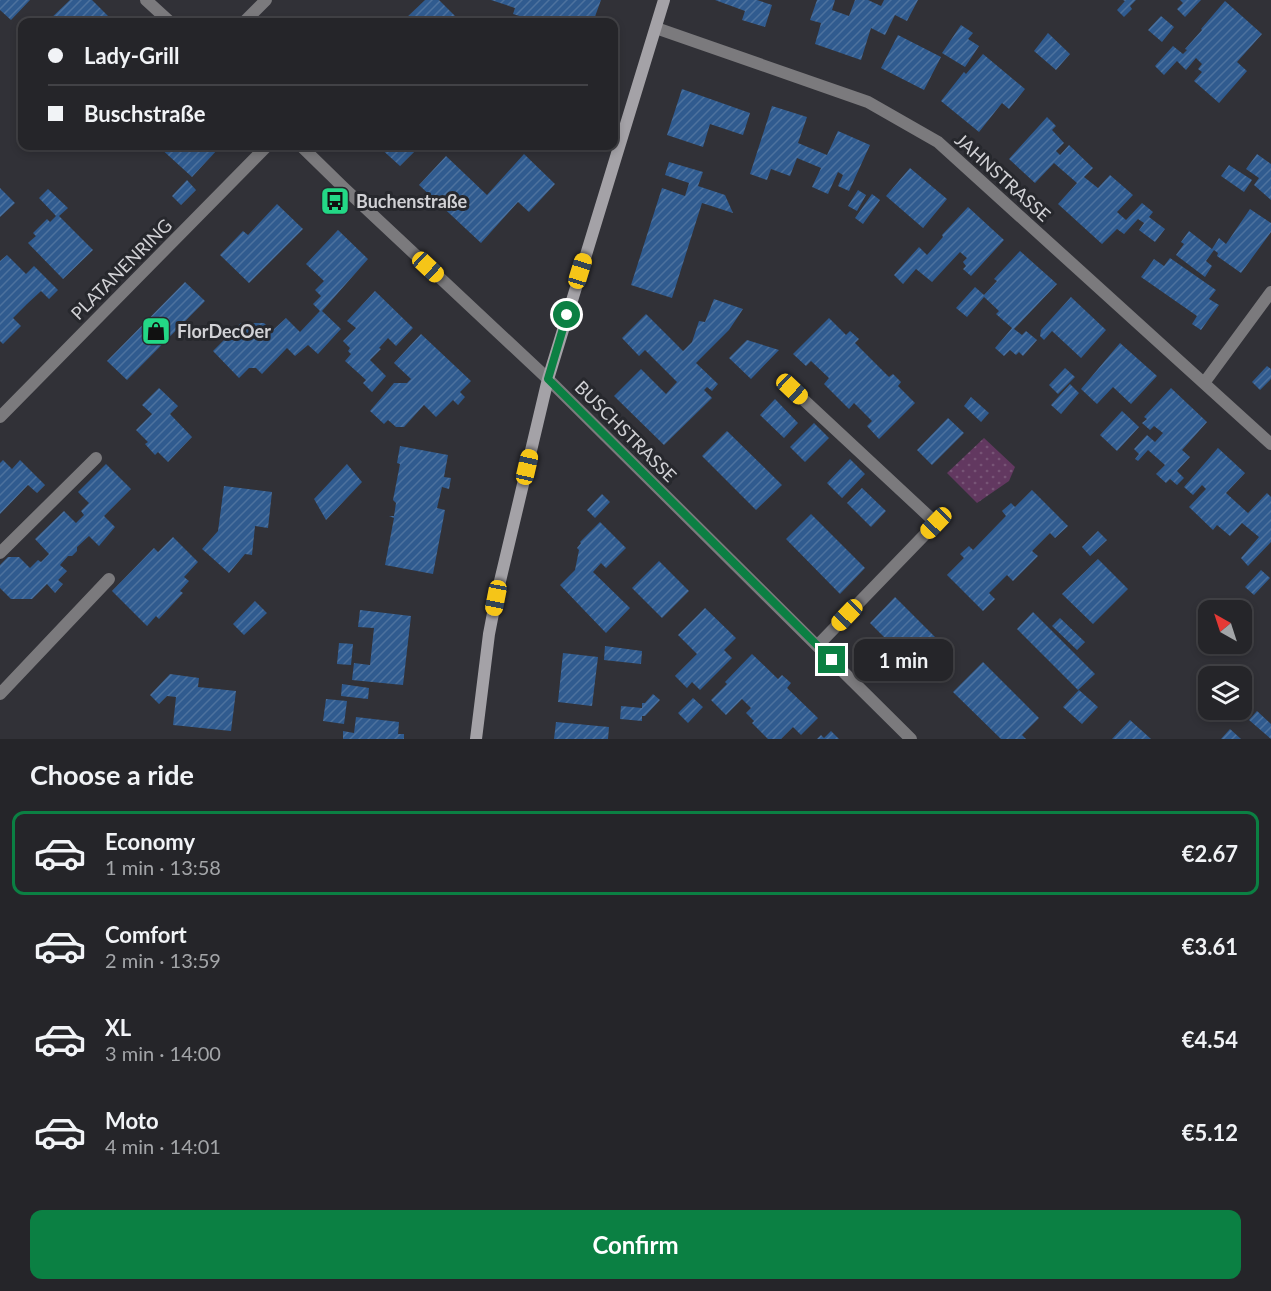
<!DOCTYPE html>
<meta charset="utf-8">
<style>
:root{--surface:#252529;--page:#2d2d31;--text:#f1f3f6;--muted:#a3a5a8;--line:#424246;--accent:#0b8043}
body{margin:0;font-family:Lato,sans-serif;background:var(--page);color:var(--text);height:100vh;display:flex;flex-direction:column;font-size:22px;white-space:nowrap}
*{box-sizing:border-box;margin:0}
p{font-size:20px;color:var(--muted)}
.icon{flex:none;width:33px;height:33px;fill:none;stroke:currentColor;stroke-width:2;stroke-linecap:round;stroke-linejoin:round}
.map{position:relative;height:739px;overflow:hidden}
.panel{display:flex;flex-direction:column;background:var(--surface);flex:1}
.panel>*{flex:none}
.guide{position:absolute;left:18px;top:18px;width:600px;height:132px;border-radius:12px;box-shadow:0 3px 9px #0003,0 0 0 2px var(--line);display:grid;align-content:center;height:132px;padding:0 30px;background:var(--surface)}
.needle{width:39px;rotate:321deg}
.buttons{position:absolute;left:1198px;top:600px;display:grid;gap:12px}
.buttons a{display:grid;place-items:center;width:54px;height:54px;border-radius:12px;background:var(--surface);box-shadow:0 3px 9px #0003,0 0 0 2px var(--line);font-size:30px}
.end{position:absolute;width:27px;height:27px;margin:-14px;border:8px solid #0b8043;background:#fff;box-shadow:0 0 0 3px #fff}
.from{border-radius:50%}
.bubble{position:absolute;height:42px;border-radius:12px;background:var(--surface);box-shadow:0 3px 9px #0003,0 0 0 2px var(--line);font-size:20px;font-weight:700;line-height:42px;text-align:center}
.car{position:absolute;width:18px;height:36px;margin:-18px -9px;border-radius:8px;box-shadow:0 0 4px 2px #0007;background:linear-gradient(#f5c518 24%,#345 0 40%,#f5c518 0 76%,#345 0 86%,#f5c518 0)}
.guide b{display:flex;align-items:center;gap:21px;height:57px;font-size:22px}
.guide b+b{border-top:2px solid var(--line)}
.guide i{width:15px;height:15px;background:var(--text)}
ul{padding:0;list-style:none}
li{display:flex;align-items:center;gap:18px;height:84px;margin:0 12px 9px;padding:0 18px;border:3px solid transparent;border-radius:12px}
li div{flex:1}
li b{display:block;font-size:22px}
li em{font-style:normal;font-weight:700}
li.on{border-color:var(--accent)}
li>.icon{width:54px;height:54px;stroke-width:1.5}
h2{padding:0 30px;font-size:27px;line-height:72px}
.cta{display:flex;gap:12px;margin-top:auto;padding:12px 30px}
.cta a{flex:1;height:69px;border-radius:12px;background:var(--accent);color:#fff;font-size:24px;font-weight:700;line-height:69px;text-align:center}
.map>svg:first-child{display:block}
.park{fill:url(#park-dots)}
.building{fill:url(#building-hatch)}
.lines{fill:none;stroke-linecap:round;stroke-linejoin:round}
.lane{stroke:#7b7a7d;stroke-width:12}
.street{stroke:#7b7a7d;stroke-width:12}
.secondary{stroke:#a4a2a7;stroke-width:12}
.route{stroke:#0b8043;stroke-width:8}
.labels{text-anchor:middle;dominant-baseline:central;stroke-width:6;stroke-linejoin:round;paint-order:stroke}
.street-label{font-size:18px;fill:#d1d1d5;stroke:#27282d}
.poi-label{font-size:18px;font-weight:bold;fill:#d1d1d5;stroke:#27282d;text-anchor:start}
</style>
<div class="map">
<svg width="1271" height="739" viewBox="0 0 1271 739">
<defs>
<pattern id="park-dots" width="8" height="8" patternUnits="userSpaceOnUse" patternTransform="scale(1.5)"><rect width="8" height="8" fill="#623860"/><path d="M2 2h.1M6 6h.1" fill="none" stroke="#775476" stroke-width="1.8" stroke-linecap="round"/></pattern>
<pattern id="building-hatch" width="6" height="6" patternUnits="userSpaceOnUse" patternTransform="scale(1.5)"><rect width="6" height="6" fill="#305b8f"/><path d="M-1 1l2-2M0 6l6-6M5 7l2-2" fill="none" stroke="#4d729e"/></pattern>
</defs>
<rect width="100%" height="100%" fill="#313137"/>
<path class="park" d="M984,438L1015,467L1009,481L977,503L947,473Z"/>
<path class="building" d="M0,0H30L11,20L0,10Z
M70,0H92L112,20L109,22H47Z
M425,0H439L459,20L457,22H405L403,21Z
M491,0H601L593,22H539L513,14L515,8Z
M715,0H757L772,5L765,27L742,20L745,11Z
M817,0H835L832,10L849,16L855,0H868L881,6L884,0H918L907,21L895,15L885,35L871,28L861,60L815,44L821,23L810,20Z
M1123,0H1136L1130,6L1132,9L1124,17L1117,10L1125,1Z
M1180,0H1201L1185,17L1177,9L1183,3Z
M1225,1L1262,34L1237,62L1247,71L1219,103L1194,81L1202,72L1198,69L1202,64L1196,58L1186,70L1177,61L1164,75L1155,66L1173,46L1183,54L1187,50L1185,49L1202,30L1201,29Z
M1161,16L1174,27L1162,42L1148,30Z
M961,25L973,33L968,39L979,46L965,67L942,53Z
M1048,33L1070,54L1056,70L1034,51Z
M898,35L941,57L924,90L881,68Z
M983,54L1025,89L1009,109L1002,103L979,132L941,101L964,72L966,74Z
M682,89L750,113L743,135L710,124L703,147L667,135Z
M772,106L807,117L798,143L827,155L838,131L870,145L849,191L838,186L843,175L838,172L828,194L812,187L821,168L797,158L790,176L771,169L767,180L750,174Z
M1047,117L1056,126L1052,130L1064,143L1056,151L1060,155L1069,145L1093,168L1084,177L1098,188L1110,175L1133,195L1117,212L1126,220L1142,203L1153,212L1149,217L1165,229L1155,242L1139,230L1144,223L1138,219L1124,234L1117,229L1102,244L1058,204L1077,183L1062,170L1054,163L1035,183L1009,159Z
M158,146H215L218,149L192,177Z
M378,146H420L400,166Z
M524,154L555,184L529,212L518,202L481,243L419,185L446,156L487,195Z
M1257,154L1271,164V200L1254,185L1259,178L1246,169Z
M669,162L703,172L698,186L725,195L733,213L702,203L672,298L631,285L662,188L685,196L689,183L665,175Z
M1229,165L1252,180L1244,192L1221,176Z
M910,168L947,199L923,228L886,196Z
M187,180L196,190L181,205L172,196Z
M0,188L15,203L0,217Z
M48,189L68,208L59,216L93,250L63,279L28,243L36,236L33,233L47,219L50,222L56,216L39,198Z
M858,190L866,195L857,211L848,206Z
M872,194L880,200L863,224L855,218Z
M277,204L303,229L249,283L220,255L243,231L248,235Z
M968,207L1004,240L971,276L963,269L966,266L963,262L967,258L960,252L932,282L916,269L903,284L894,275L919,247L927,255L943,237L942,235Z
M1250,209L1271,223V232L1241,273L1217,256L1218,253L1214,250L1206,261L1212,266L1205,277L1176,255L1184,244L1181,242L1189,231L1212,249L1219,238L1226,244Z
M338,230L368,259L322,311L341,329L318,354L308,345L295,356L287,348L262,374L256,368H249L239,378L213,351L241,323H264L272,331L286,318L300,332L320,311L313,304L321,296L315,290L324,281L306,264Z
M1020,251L1057,284L1014,329L1022,335L1026,331L1037,340L1023,356L1019,352L1016,355L1010,350L1004,356L995,348L1012,328L996,314L999,311L984,297L967,317L956,308L975,287L984,295L997,281L994,279Z
M7,255L26,274L34,266L58,290L49,299L41,291L27,304L13,318L21,326L3,344L0,341V261Z
M1170,258L1216,290L1209,299L1219,305L1201,330L1192,324L1197,316L1141,277L1154,259L1164,266Z
M185,282L205,301L127,380L107,361Z
M375,291L413,328L396,346L388,338L379,348L381,349L370,360L386,376L372,392L363,383L366,380L345,361L351,354L348,351L350,348L343,341L356,328L347,321Z
M1071,297L1106,330L1081,358L1052,331L1044,340L1040,336L1041,330Z
M714,299L743,309L729,330L696,363L718,384L712,391L707,387L704,390L712,398L664,445L614,396L641,369L666,394L677,382L645,350L639,356L622,338L646,314L683,351L692,342L699,321L705,322Z
M829,318L846,335L850,331L859,339L855,343L889,377L893,374L901,382L898,386L915,403L879,439L867,426L872,421L854,403L849,409L824,384L829,378L811,361L806,366L793,354Z
M421,334L471,381L460,392L465,397L458,405L453,400L436,417L424,405L404,427H396L388,420L384,424L370,411L394,383H407L411,379L394,363Z
M747,340L779,350L751,379L729,358Z
M1120,343L1157,376L1131,404L1113,387L1097,404L1081,389Z
M1267,366L1271,369V379L1260,390L1252,382Z
M1065,368L1075,377L1058,394L1049,385Z
M1070,384L1079,393L1061,414L1051,405Z
M159,388L178,406L170,414L192,437L168,462L158,452L155,455L145,444L148,442L136,430L152,414L142,405Z
M1171,388L1207,422L1182,450L1190,457L1177,471L1184,478L1177,485L1170,479L1166,483L1156,474L1165,465L1148,450L1138,461L1135,459L1139,454L1134,449L1147,435L1155,442L1163,433L1154,426L1150,430L1142,423L1147,419L1144,417Z
M971,397L989,413L981,422L964,406Z
M775,399L798,423L784,438L760,415Z
M1122,411L1139,427L1117,451L1100,435Z
M948,418L964,433L932,465L917,450Z
M814,423L829,438L805,462L790,447Z
M727,431L782,485L756,510L702,456Z
M400,446L448,455L444,477L451,478L449,489L442,487L437,508L445,510L433,574L385,565L394,518L389,516H394L396,503L393,500L400,464L397,463Z
M1218,448L1245,473L1226,493L1248,513L1267,493L1271,497V542L1248,566L1241,558L1259,537L1242,523L1230,536L1217,525L1213,530L1189,507L1206,489L1202,485L1193,495L1184,487Z
M850,459L865,474L842,498L827,483Z
M3,460L12,469L20,460L45,485L37,493L28,485L0,514V463Z
M106,464L131,489L104,516L115,527L99,546L89,536L77,547V551L72,556H68L60,565L67,571L58,580L63,584L55,593L47,584L32,599H11L0,588V565L8,557H19L30,568L38,560L41,562L49,554L35,539L64,511L76,523L84,515L81,511L89,503L78,492Z
M347,464L362,482L326,520L314,499Z
M224,486L272,492L268,528L255,526L252,555L245,554L229,573L202,549L218,531Z
M862,488L886,511L871,527L847,503Z
M1032,490L1068,526L1055,538L1050,533L1032,551L1038,556L1013,581L1007,575L989,593L995,599L983,611L947,575L964,558L960,554L969,546L973,550L1006,516L1002,511L1011,503L1015,507Z
M602,494L610,502L595,518L587,510Z
M811,514L865,568L840,594L786,539Z
M600,522L626,548L606,568L601,563L593,572L630,608L606,633L560,585L575,570L579,550L577,548L581,543L580,542Z
M1098,531L1107,540L1090,556L1082,547Z
M173,537L198,562L184,577L189,581L180,591L183,593L159,619L156,616L147,626L112,591L154,548L158,552Z
M1098,559L1128,589L1093,624L1062,594Z
M659,561L689,591L662,618L632,588Z
M1261,570L1270,578L1254,595L1245,587Z
M895,597L950,652L924,677L870,623Z
M255,601L267,613L244,635L233,624Z
M705,608L736,638L724,650L732,658L700,690L692,682L687,688L675,676L697,654L678,635Z
M360,610L411,616L403,685L352,680L354,663L370,665L372,646L374,628L358,627Z
M1033,612L1095,674L1078,690L1017,629Z
M1060,618L1085,642L1077,650L1052,626Z
M339,643L353,644L351,665L337,664Z
M605,646L642,651L641,664L604,660Z
M563,653L598,657L592,706L558,702Z
M752,654L778,679L782,675L791,683L787,688L818,718L801,735L793,727L781,739H768L752,723L754,721L746,713L751,708L742,699L726,715L711,700L727,684L725,682Z
M983,662L1039,718L1022,735L1026,739H1001L953,692Z
M170,674L199,678L198,687L236,691L231,731L173,725L176,697L167,696L159,704L150,695Z
M342,684L369,688L368,699L341,696Z
M1079,690L1098,707L1082,724L1063,707Z
M653,694L660,700L645,716H642V721L620,719L621,706L642,708V703H645Z
M693,698L703,707L688,723L678,713Z
M326,699L347,701L344,724L323,721Z
M1257,711L1271,724V739L1249,720Z
M356,717L399,722L398,734H404V739H343V731L354,733Z
M1130,720L1151,739H1112Z
M556,722L609,727L608,739H554Z
M1230,729L1241,739H1221Z
M831,731L839,739H817L821,735L824,738Z"/>
<g class="lines">
<path class="lane" d="M0,553L96,458
M0,694L109,579"/>
<path class="street" d="M146,0L170,22
M244,22L266,0
M656,28L868,102L938,142L1271,444
M301,146L343,187L548,379L911,739
M1204,383L1271,292
M792,389L936,523L818,645
M0,417L267,146"/>
<path class="secondary" d="M476,739L489,634L496,598L548,379L664,0"/>
</g>
<g class="lines">
<path class="route" d="M567,315L548,379L832,660"/>
</g>
<defs>
<g id="bus-square" transform="scale(1.5)"><rect x="-9" y="-9" width="18" height="18" rx="4" fill="#23d886" stroke="#27282d"/><path d="M-5-6H5V4H4V6H2V4H-2V6H-4V4H-5ZM-3.5-4V0h7V-4ZM-3.5 1.2v1.5H-2V1.2ZM2 1.2v1.5H3.5V1.2Z" fill="#111"/></g>
<g id="shop-square" transform="scale(1.5)"><rect x="-9" y="-9" width="18" height="18" rx="4" fill="#23d886" stroke="#27282d"/><path d="M-5-2.5h2.3a2.7 3.5 0 0 1 5.4 0H5L5.5 6h-11ZM-1.5-2.5h3a1.5 2.3 0 0 0-3 0Z" fill="#111"/></g>
</defs>
<g fill-rule="evenodd">
<use href="#bus-square" x="335" y="201"/>
<use href="#shop-square" x="156" y="331"/>
</g>
<g class="labels">
<g class="street-label">
<text transform="translate(1003 177) rotate(42)">JAHNSTRASSE</text>
<text transform="translate(121 269) rotate(-45)">PLATANENRING</text>
<text transform="translate(626 431) rotate(45)">BUSCHSTRASSE</text>
</g>
<g class="poi-label">
<text x="356" y="201">Buchenstraße</text>
<text x="177" y="331">FlorDecOer</text>
</g>
</g>
</svg>
<div class="buttons">
<a><svg class="needle" viewBox="-14 -14 28 28"><path d="M0-13l5 13h-10z" fill="#e53935"/><path d="M0 13l5-13h-10z" fill="#a3a5a8"/></svg></a>
<a><svg class="icon" aria-label="layers" viewBox="0 0 24 24"><path d="M12 4l9 5-9 5-9-5zM3 14l9 5 9-5"/></svg></a>
</div>
<i class="end from" style="left:567px;top:315px"></i>
<i class="end" style="left:832px;top:660px"></i>
<div class="bubble" style="left:854px;top:639px;width:99px">1 min</div>
<i class="car" style="left:428px;top:267px;rotate:133deg"></i>
<i class="car" style="left:580px;top:271px;rotate:17deg"></i>
<i class="car" style="left:792px;top:389px;rotate:133deg"></i>
<i class="car" style="left:527px;top:467px;rotate:13deg"></i>
<i class="car" style="left:936px;top:523px;rotate:224deg"></i>
<i class="car" style="left:496px;top:598px;rotate:191deg"></i>
<i class="car" style="left:847px;top:615px;rotate:224deg"></i>
<div class="guide">
<b><i class="from"></i>Lady-Grill</b>
<b><i></i>Buschstraße</b>
</div>
</div>
<section class="panel">
<h2>Choose a ride</h2>
<ul>
<li class="on"><svg class="icon" aria-label="car" viewBox="0 0 24 24"><path d="M5 17H2v-5l4-1 3-4h7l3 4 3 1v5h-3M9 17h6M6 11h13"/><circle cx="7" cy="17" r="2"/><circle cx="17" cy="17" r="2"/></svg><div><b>Economy</b><p>1 min · 13:58</p></div><em>€2.67</em></li>
<li><svg class="icon" aria-label="car" viewBox="0 0 24 24"><path d="M5 17H2v-5l4-1 3-4h7l3 4 3 1v5h-3M9 17h6M6 11h13"/><circle cx="7" cy="17" r="2"/><circle cx="17" cy="17" r="2"/></svg><div><b>Comfort</b><p>2 min · 13:59</p></div><em>€3.61</em></li>
<li><svg class="icon" aria-label="car" viewBox="0 0 24 24"><path d="M5 17H2v-5l4-1 3-4h7l3 4 3 1v5h-3M9 17h6M6 11h13"/><circle cx="7" cy="17" r="2"/><circle cx="17" cy="17" r="2"/></svg><div><b>XL</b><p>3 min · 14:00</p></div><em>€4.54</em></li>
<li><svg class="icon" aria-label="car" viewBox="0 0 24 24"><path d="M5 17H2v-5l4-1 3-4h7l3 4 3 1v5h-3M9 17h6M6 11h13"/><circle cx="7" cy="17" r="2"/><circle cx="17" cy="17" r="2"/></svg><div><b>Moto</b><p>4 min · 14:01</p></div><em>€5.12</em></li>
</ul>
<div class="cta"><a>Confirm</a></div>
</section>
